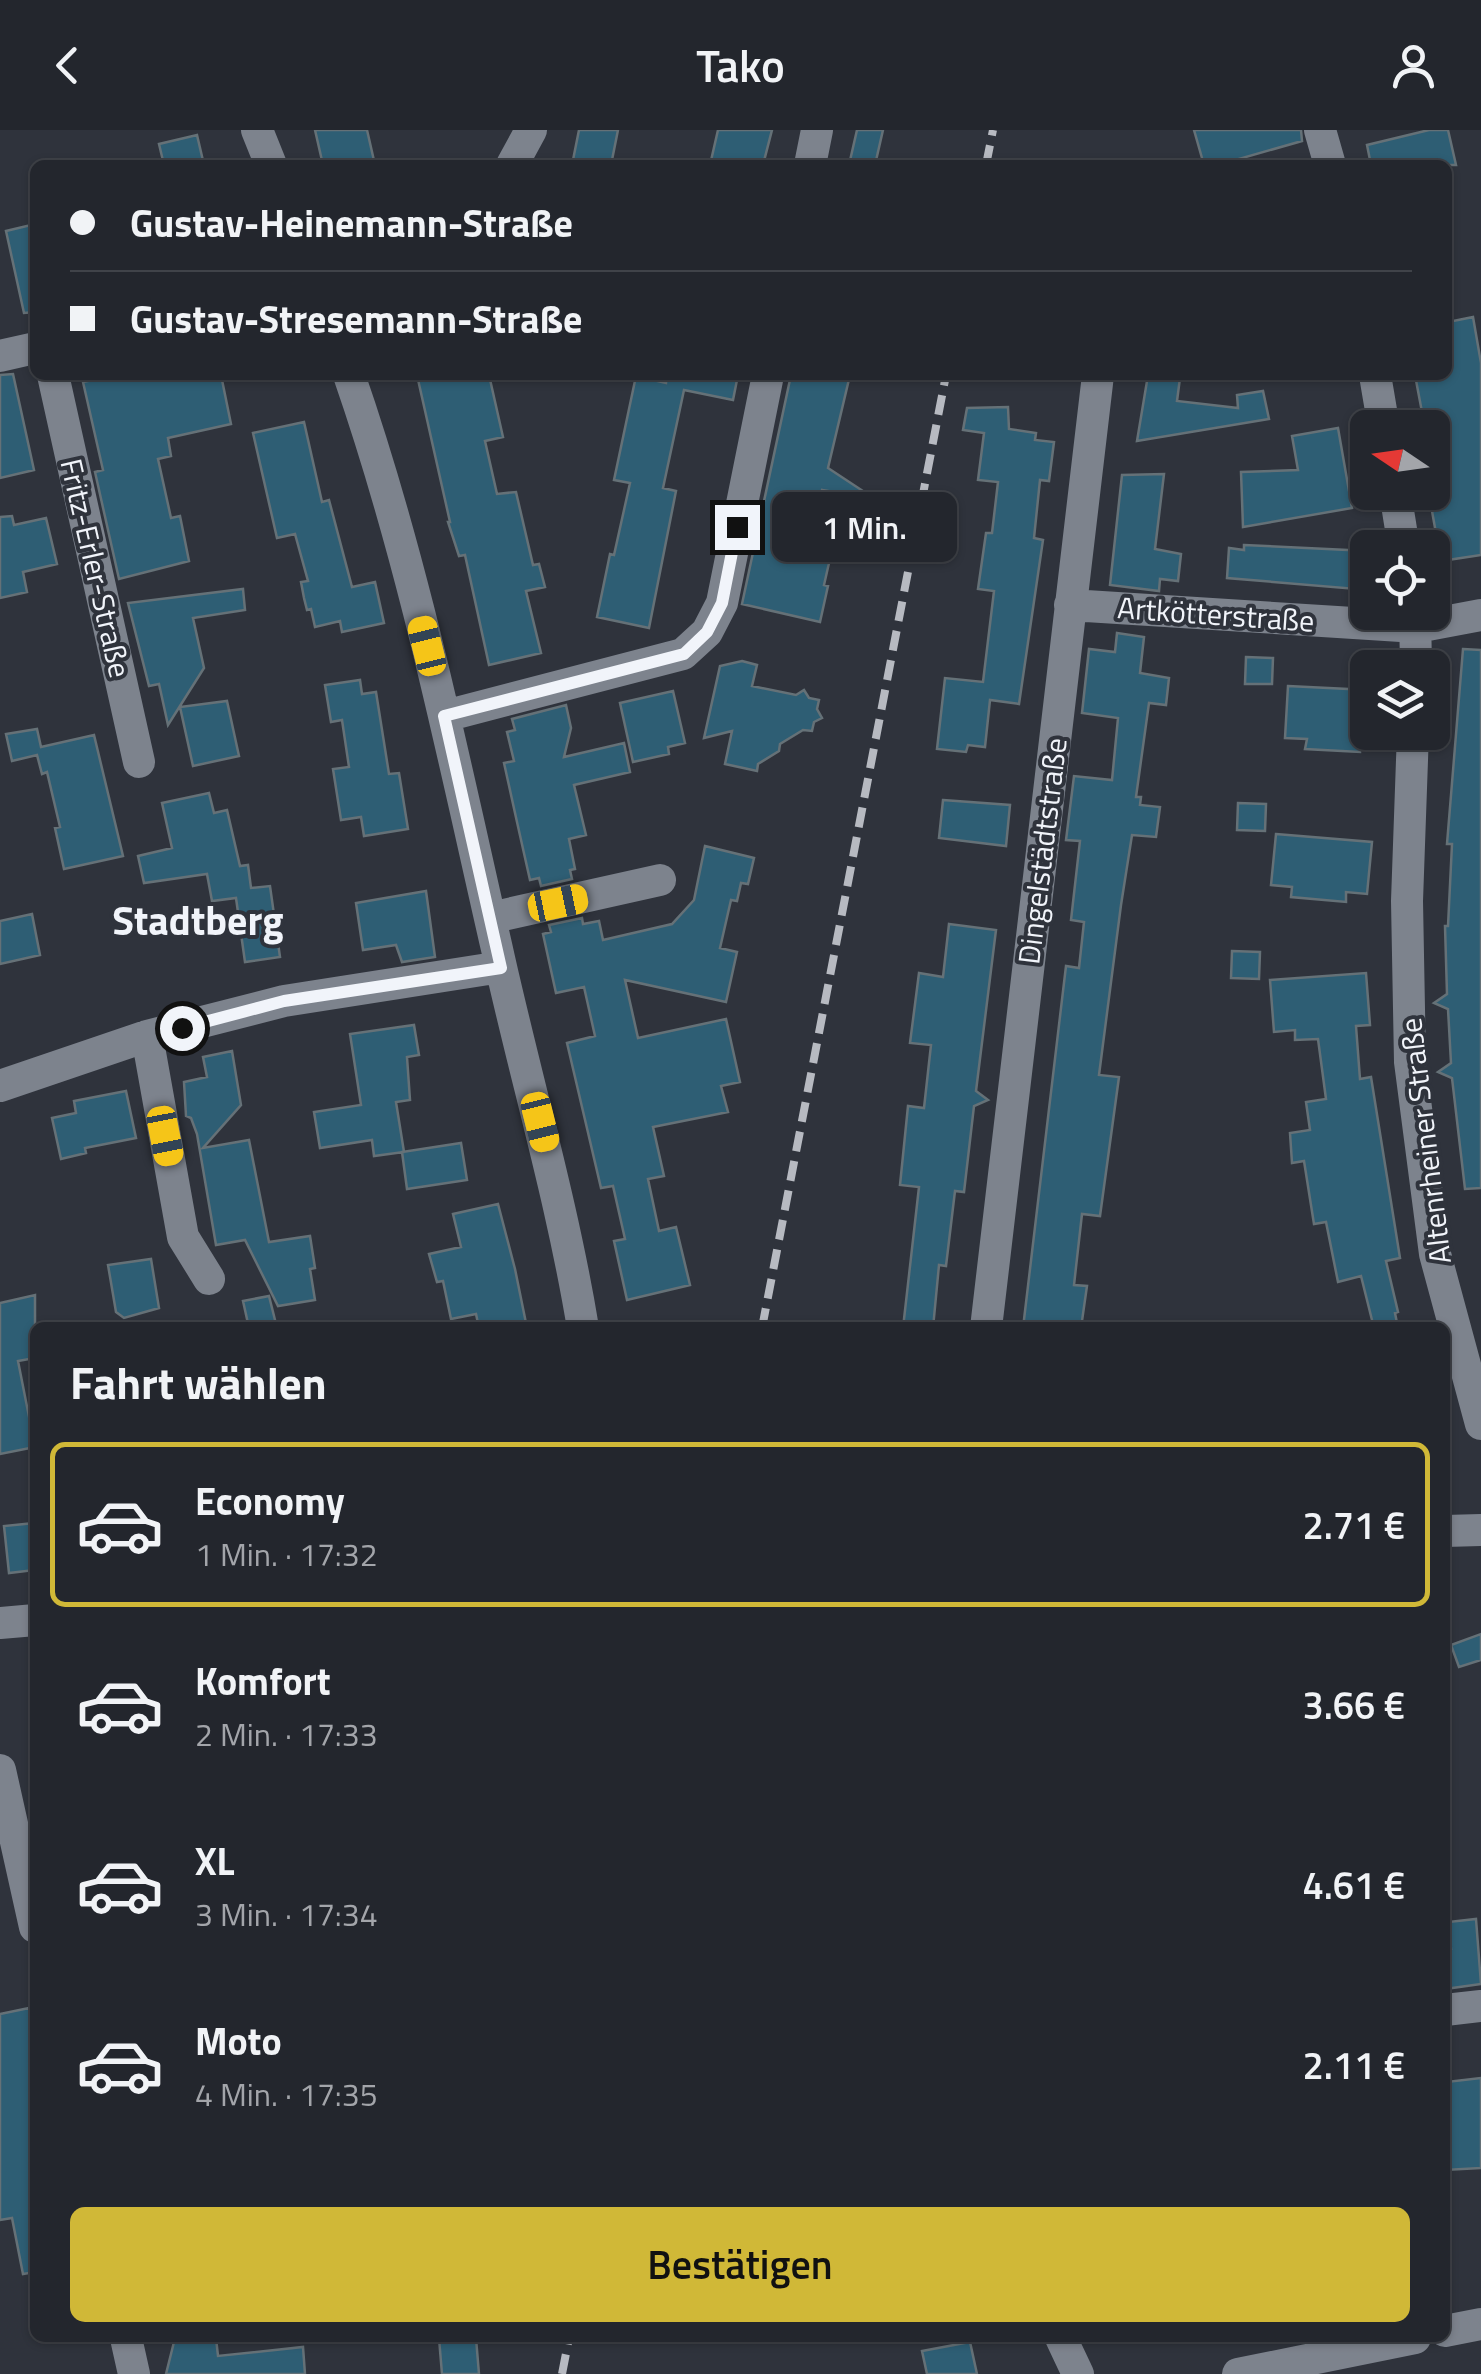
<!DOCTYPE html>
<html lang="de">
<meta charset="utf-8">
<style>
:root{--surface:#23262d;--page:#2b2e35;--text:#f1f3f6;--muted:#a3a5aa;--line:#404349;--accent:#d0b837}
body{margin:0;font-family:"Titillium Web",sans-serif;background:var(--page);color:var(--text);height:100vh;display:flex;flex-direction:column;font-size:38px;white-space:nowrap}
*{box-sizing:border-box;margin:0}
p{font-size:32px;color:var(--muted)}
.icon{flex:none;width:55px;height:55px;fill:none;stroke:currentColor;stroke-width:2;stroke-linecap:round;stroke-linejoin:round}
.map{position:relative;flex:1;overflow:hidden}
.side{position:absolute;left:30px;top:1192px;width:1420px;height:1020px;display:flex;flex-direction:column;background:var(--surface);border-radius:15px;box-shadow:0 2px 8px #0004,0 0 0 2px var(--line)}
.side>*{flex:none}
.top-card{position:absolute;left:30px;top:30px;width:1422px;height:220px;border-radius:15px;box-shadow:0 2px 8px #0004,0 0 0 2px var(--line);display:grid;align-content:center;height:220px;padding:0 40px;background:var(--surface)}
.needle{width:65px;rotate:283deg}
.tools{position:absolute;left:1350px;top:280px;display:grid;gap:20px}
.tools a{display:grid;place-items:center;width:100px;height:100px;border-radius:15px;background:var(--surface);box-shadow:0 2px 8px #0004,0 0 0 2px var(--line);font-size:50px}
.end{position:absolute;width:45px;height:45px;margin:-22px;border:12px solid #f1f4fa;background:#111;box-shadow:0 0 0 5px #111}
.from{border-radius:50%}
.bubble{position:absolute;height:70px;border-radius:15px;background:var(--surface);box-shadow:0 2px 8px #0004,0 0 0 2px var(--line);font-size:32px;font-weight:600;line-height:70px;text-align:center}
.car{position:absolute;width:30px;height:60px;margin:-30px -15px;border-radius:12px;box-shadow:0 0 8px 2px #0007;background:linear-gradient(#f5c518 24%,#345 0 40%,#f5c518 0 76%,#345 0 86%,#f5c518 0)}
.top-card b{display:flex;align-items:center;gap:35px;height:95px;font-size:38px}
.top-card b+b{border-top:2px solid var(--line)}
.top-card i{width:25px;height:25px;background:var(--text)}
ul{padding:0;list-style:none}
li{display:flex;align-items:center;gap:30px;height:165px;margin:0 20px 15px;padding:0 20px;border:5px solid transparent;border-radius:15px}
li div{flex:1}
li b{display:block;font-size:38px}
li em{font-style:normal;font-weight:600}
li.on{border-color:var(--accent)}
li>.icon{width:90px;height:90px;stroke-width:1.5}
h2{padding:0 40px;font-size:45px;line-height:120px}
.button{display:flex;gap:20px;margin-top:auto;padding:20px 40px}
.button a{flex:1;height:115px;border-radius:15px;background:var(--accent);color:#111;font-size:40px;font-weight:600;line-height:115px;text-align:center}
header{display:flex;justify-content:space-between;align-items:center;height:130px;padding:0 40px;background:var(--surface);font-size:45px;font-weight:600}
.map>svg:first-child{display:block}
.building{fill:#2e5e74;stroke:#657177;stroke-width:2.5}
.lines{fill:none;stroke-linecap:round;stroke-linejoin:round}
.street{stroke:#7d838d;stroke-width:32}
.rail{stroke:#b7bac1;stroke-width:8;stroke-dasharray:20 10;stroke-linecap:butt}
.route{stroke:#f1f4fa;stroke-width:12}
.labels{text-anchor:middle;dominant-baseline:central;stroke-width:8;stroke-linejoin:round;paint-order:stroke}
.street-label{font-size:30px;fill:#f1f4fa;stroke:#2f333c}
.district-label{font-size:40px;font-weight:bold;fill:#f1f4fa;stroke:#2f333c}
</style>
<header><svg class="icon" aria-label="back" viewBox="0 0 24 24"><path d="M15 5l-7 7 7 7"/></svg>Tako<svg class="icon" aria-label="person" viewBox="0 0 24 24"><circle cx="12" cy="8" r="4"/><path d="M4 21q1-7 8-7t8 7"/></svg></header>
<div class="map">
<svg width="1481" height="2244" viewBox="0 0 1481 2244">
<rect width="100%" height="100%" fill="#2f333c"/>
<path class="building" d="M315,0H367L375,35H323Z
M579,0H618L611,35H572Z
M718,0H772L763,35H710Z
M857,0H883L875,35H849Z
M1194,0H1301L1302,11L1218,35H1204Z
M1429,0H1448L1456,35H1371L1367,15Z
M197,5L204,35H164L159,14Z
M35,94V182L24,183L6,101Z
M1473,187L1481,233V425L1441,431L1430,370L1438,369L1432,340V298H1425L1415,245H1448V192Z
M13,244L34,340L0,348V245Z
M116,245H221L231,294L168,308L171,326L158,329L171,388L180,386L189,431L119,449L95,342L103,340L83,252Z
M417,245H489L503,307L485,311L497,364L516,362L533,435L539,434L545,457L526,461L541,523L489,535L465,425L459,426L448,392H450Z
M667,245H738L733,270L684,260L663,358L676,361L649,498L597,487L610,424L614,425L630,353L614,350L636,246L666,253Z
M791,245H850L828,338L875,369L822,360L808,429L829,433L824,455L828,456L820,492L742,474Z
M1148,245L1180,248L1177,271L1238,278L1237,265L1263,261L1269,289L1137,311Z
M1008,277L1009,299L1036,303L1035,310L1054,312L1049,351L1040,350L1034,408L1043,410L1019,574L990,570L985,617L968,615L966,622L937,619L945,548L983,552L994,461L978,459L986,403H992L998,352L978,350L984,303L963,300L967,278Z
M304,292L322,372L329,370L352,457L375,452L384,493L342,502L340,491L315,497L311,479L307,480L304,468L301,452L308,451L295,404L277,408L253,303Z
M1338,298L1352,378L1243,397L1241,342L1298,340L1292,306Z
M1164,344L1155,419L1181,424L1178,451L1160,449L1159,461L1110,455L1122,345Z
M12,386L14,395L46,388L57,434L23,442L27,462L0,468V387Z
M1244,415L1368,421V460L1227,448L1229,418L1244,420Z
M243,459L245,480L193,488L204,538L168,595L159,554L149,556L128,473Z
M1117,503L1144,507L1140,543L1169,548L1166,575L1149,573L1136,667H1141L1140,675L1160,677L1156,707L1132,705L1121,775L1099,945L1119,947L1100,1086L1082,1084L1074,1155L1087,1156L1081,1198H1023L1066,836L1079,838L1084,792L1071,790L1080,711L1066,710L1074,646L1112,650L1118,588L1082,583L1089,519L1115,522Z
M1463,519L1481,520V1058L1465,1059L1452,948L1438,942L1451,933L1448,879L1434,873L1447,864L1445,796H1448L1452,714H1447Z
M1246,527L1273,528L1272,554H1245Z
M742,531L757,535L752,556L796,565L804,560L809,568L819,570L817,579L822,588L814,592L812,601L803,600L780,614L779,621L758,634L757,641L725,634L732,601L704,608L720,536Z
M360,550L362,564L376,562L389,644L399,643L408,699L364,706L361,687L341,690L333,639L349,637L342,590L331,592L325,555Z
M1288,556L1368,560V612L1360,611V622L1305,619L1307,609L1285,608Z
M673,561L685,613L668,617L669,624L633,632L620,573Z
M227,571L239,626L193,636L180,577Z
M566,575L571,598L564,627L624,613L630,642L574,655L586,705L569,709L575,739L570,740L572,749L541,756L539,748L530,750L517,692L504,633L514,631L507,602L515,600L512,589Z
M37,599L41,617L94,605L123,726L64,739L55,698L60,697L47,642L42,644L37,625L12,631L6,604Z
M209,663L214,683L227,680L240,736L248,735L251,758L270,756L280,827L245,832L236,768L212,771L207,744L144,753L138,726L172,718L162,673Z
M943,670L1010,675L1006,716L939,708Z
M1238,673L1266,674L1265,701L1237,700Z
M1276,704L1372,712L1367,764L1346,762V772L1291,767L1292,757L1271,755Z
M705,716L754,728L748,754L741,753L737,771L731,770L720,818L737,822L726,872L625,850L638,908L726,889L740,952L721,956L728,982L653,997L664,1046L648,1049L659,1101L676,1097L690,1155L627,1170L614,1111L625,1109L613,1056L601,1058L567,913L595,906L584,857L556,863L543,804L551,802L549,795L582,788L583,794L599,791L603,810L672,794L694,770Z
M426,761L435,827L402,832L396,815L363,820L356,773Z
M32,784L40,825L0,834V791Z
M949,794L996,800L976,961L988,970L974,976L964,1062L955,1061L946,1136L939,1135L933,1198H903L919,1057L900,1055L908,976L924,978L931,915L910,913L919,843L943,847Z
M1232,821L1260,822L1259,849L1231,848Z
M1366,843L1370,895L1356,896L1360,949L1371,947L1400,1128L1386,1131L1398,1182L1395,1183L1398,1198H1374L1361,1146L1338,1152L1326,1092L1314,1094L1304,1031L1292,1033L1290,1003L1310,1000L1306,972L1326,969L1318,909L1295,910V900L1274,902L1270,850Z
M414,895L419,925L407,927L410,970L396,972L404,1022L374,1026L372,1010L320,1018L314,982L361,975L350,904Z
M232,921L241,975L203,1018L249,1010L269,1112L310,1106L315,1138L310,1139L315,1170L278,1176L245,1110L216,1115L197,1004L191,988L186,986L184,952L207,947L203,927Z
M126,961L136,1008L85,1018L86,1023L61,1029L52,988L76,983L74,971Z
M461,1013L467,1050L407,1059L402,1022Z
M498,1074L515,1139L527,1198H479L476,1184L451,1189L443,1151L437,1152L429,1124L461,1117L453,1084Z
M151,1129L159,1178L124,1188L116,1182L108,1135Z
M35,1165V1228L18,1231L35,1317L0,1324V1173Z
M269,1166L276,1194L249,1198L243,1171Z
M35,1393V1440L9,1443L4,1396Z
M1481,1504V1530L1459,1537L1451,1515Z
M1476,1789L1481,1854L1445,1859V1820L1451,1819L1448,1792Z
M29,1878L35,1910V2142L23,2144L12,2088L0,2090V1884Z
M1481,1948V2038L1445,2040V1992H1450L1446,1952Z
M175,2208H216L218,2226L303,2217L305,2244H166Z
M439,2208H476L479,2244H442Z
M970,2212L977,2244H927L922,2221Z"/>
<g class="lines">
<path class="street" d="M257,0L271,35
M1320,0L1330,35
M512,35L531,0
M810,35L817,0
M0,226L35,218
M53,245L139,632
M349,245C414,432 453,627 497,819C525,946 562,1070 583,1198
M1375,245L1384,298
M1395,362L1404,418
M1070,475L1417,497L1481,485
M1415,482L1416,538
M445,586L683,524L707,502L722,473L768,245
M1413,602L1407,771L1410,932L1435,1124L1481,1294
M490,788L660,750
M147,906L183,1107L209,1149
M0,956L147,906L284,871L501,837
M986,1198L1098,245
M1445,1401L1481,1400
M0,1493L35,1490
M0,1640L35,1797
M1445,1880L1481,1876
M1445,2201L1481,2194
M126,2208L134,2244
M1061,2208L1078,2244
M1238,2244L1415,2208"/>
<path class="rail" d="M986,35L993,0
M762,1198L946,245
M562,2244L569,2208"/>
</g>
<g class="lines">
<path class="route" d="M182,898L284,871L501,838L444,586L684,524L707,502L722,473L737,397"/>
</g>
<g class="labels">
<g class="street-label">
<text transform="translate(96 438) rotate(77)">Fritz-Erler-Straße</text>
<text transform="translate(1216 484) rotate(4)">Artkötterstraße</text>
<text transform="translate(1042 721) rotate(-83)">Dingelstädtstraße</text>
<text transform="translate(1425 1011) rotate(-97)">Altenrheiner Straße</text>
</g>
<g class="district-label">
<text x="198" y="790">Stadtberg</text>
</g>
</g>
</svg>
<div class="tools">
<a><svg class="needle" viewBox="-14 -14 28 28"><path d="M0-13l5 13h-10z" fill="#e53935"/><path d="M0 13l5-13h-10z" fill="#a3a5aa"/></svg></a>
<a><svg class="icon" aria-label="locate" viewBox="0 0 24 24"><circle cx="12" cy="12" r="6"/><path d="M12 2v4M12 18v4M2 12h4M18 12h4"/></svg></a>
<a><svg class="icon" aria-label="layers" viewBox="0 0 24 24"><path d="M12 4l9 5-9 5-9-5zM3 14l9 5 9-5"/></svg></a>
</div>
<i class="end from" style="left:182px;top:898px"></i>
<i class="end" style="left:737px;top:397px"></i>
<div class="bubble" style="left:772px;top:362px;width:185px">1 Min.</div>
<i class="car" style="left:427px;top:516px;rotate:346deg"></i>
<i class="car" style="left:558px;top:773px;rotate:78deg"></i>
<i class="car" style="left:540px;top:992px;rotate:166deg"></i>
<i class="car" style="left:165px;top:1006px;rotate:169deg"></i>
<div class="top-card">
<b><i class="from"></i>Gustav-Heinemann-Straße</b>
<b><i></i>Gustav-Stresemann-Straße</b>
</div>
<section class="side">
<h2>Fahrt wählen</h2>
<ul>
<li class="on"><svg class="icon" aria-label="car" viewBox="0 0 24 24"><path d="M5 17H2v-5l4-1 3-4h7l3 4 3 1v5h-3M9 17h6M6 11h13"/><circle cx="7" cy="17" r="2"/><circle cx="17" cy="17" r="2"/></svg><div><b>Economy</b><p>1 Min. · 17:32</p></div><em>2.71 €</em></li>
<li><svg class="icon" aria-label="car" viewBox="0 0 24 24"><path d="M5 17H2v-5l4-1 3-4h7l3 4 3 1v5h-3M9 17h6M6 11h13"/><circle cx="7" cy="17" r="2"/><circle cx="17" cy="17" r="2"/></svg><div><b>Komfort</b><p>2 Min. · 17:33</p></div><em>3.66 €</em></li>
<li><svg class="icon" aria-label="car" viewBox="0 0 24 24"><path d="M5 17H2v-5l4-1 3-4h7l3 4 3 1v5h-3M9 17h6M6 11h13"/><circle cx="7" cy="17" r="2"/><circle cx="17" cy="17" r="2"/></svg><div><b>XL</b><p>3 Min. · 17:34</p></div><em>4.61 €</em></li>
<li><svg class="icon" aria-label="car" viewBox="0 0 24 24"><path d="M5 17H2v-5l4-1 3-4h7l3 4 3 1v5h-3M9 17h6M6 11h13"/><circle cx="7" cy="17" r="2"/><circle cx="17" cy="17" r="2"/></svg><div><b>Moto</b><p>4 Min. · 17:35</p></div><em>2.11 €</em></li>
</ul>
<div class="button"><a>Bestätigen</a></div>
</section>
</div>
